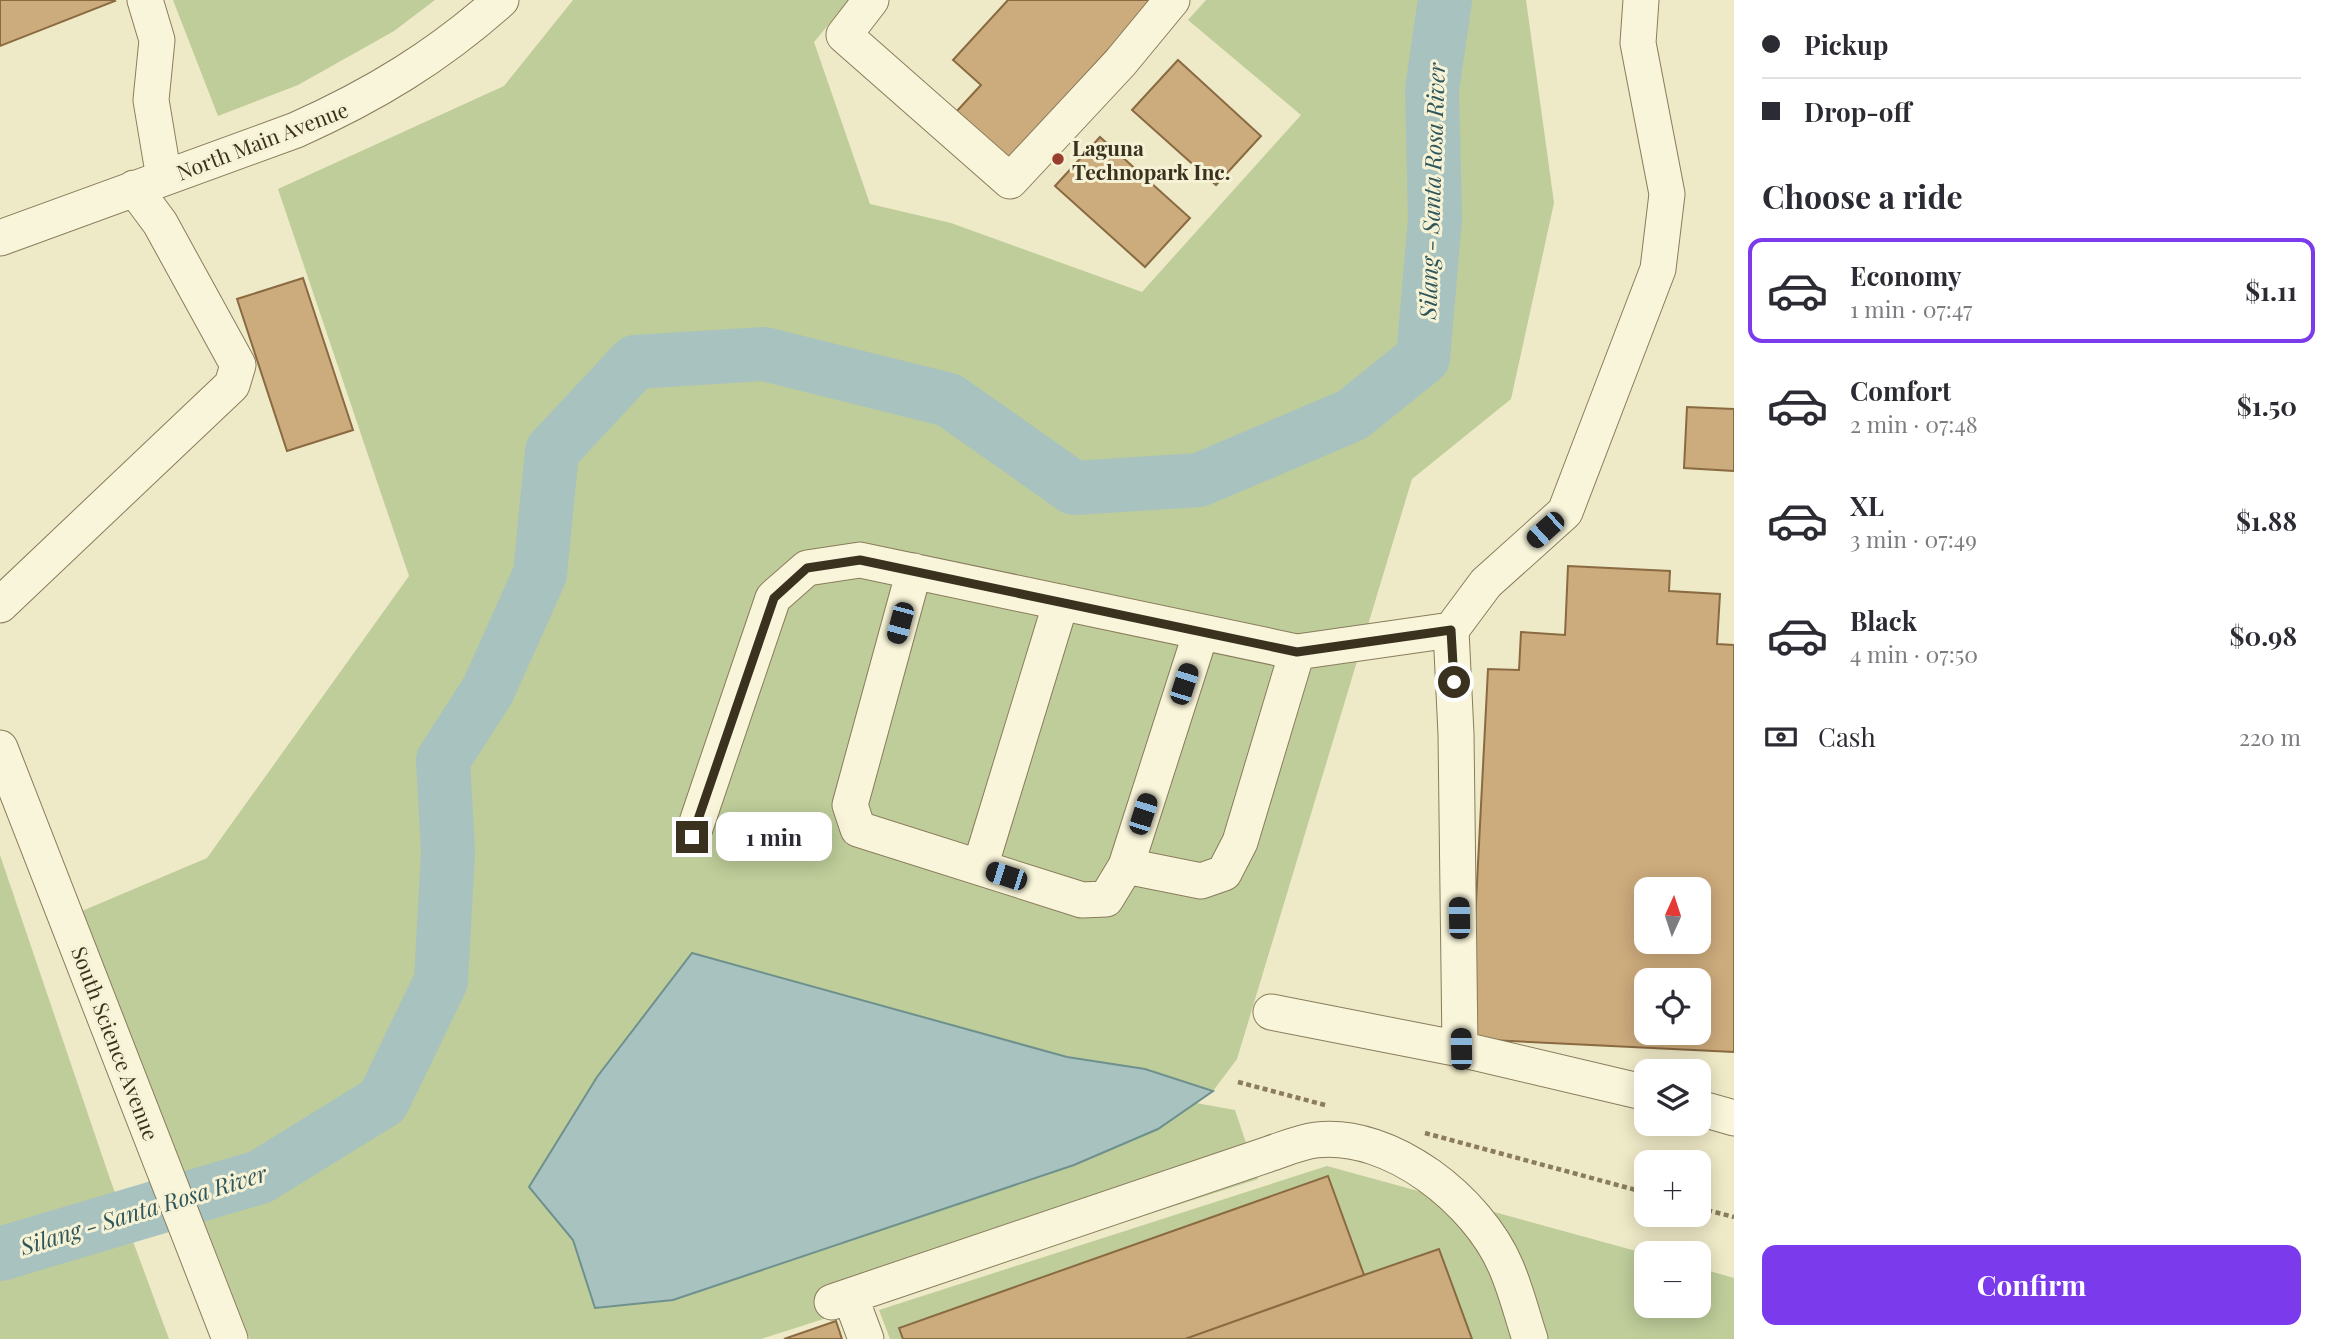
<!DOCTYPE html>
<meta charset="utf-8">
<style>
:root{--surface:#fff;--page:#f7f7f7;--text:#2b2b33;--muted:#7c7c81;--line:#e1e1e2;--accent:#7c3aed}
body{margin:0;font-family:"Playfair Display",serif;background:var(--page);color:var(--text);height:100vh;display:flex;flex-direction:column;font-size:26px;white-space:nowrap}
*{box-sizing:border-box;margin:0}
p{font-size:23px;color:var(--muted)}
.icon{flex:none;width:38px;height:38px;fill:none;stroke:currentColor;stroke-width:2;stroke-linecap:round;stroke-linejoin:round}
.map{position:relative;flex:1;overflow:hidden}
.side{display:flex;flex-direction:column;background:var(--surface);width:595px}
.side>*{flex:none}
.hud{display:grid;align-content:center;height:154px;padding:0 28px;background:var(--surface)}
.needle{width:46px;rotate:3deg}
.buttons{position:absolute;left:1634px;top:877px;display:grid;gap:14px}
.buttons a{display:grid;place-items:center;width:77px;height:77px;border-radius:14px;background:var(--surface);box-shadow:0 4px 18px #0003;font-size:35px}
.end{position:absolute;width:32px;height:32px;margin:-16px;border:9px solid #3a311f;background:#fff;box-shadow:0 0 0 4px #fff}
.from{border-radius:50%}
.bubble{position:absolute;height:49px;border-radius:14px;background:var(--surface);box-shadow:0 4px 18px #0003;font-size:23px;font-weight:700;line-height:49px;text-align:center}
.car{position:absolute;width:21px;height:42px;margin:-21px -10px;border-radius:9px;box-shadow:0 0 5px 2px #0007;background:linear-gradient(#222 24%,#8ab4d8 0 40%,#222 0 76%,#8ab4d8 0 86%,#222 0)}
.hud b{display:flex;align-items:center;gap:24px;height:66px;font-size:26px}
.hud b+b{border-top:2px solid var(--line)}
.hud i{width:18px;height:18px;background:var(--text)}
ul{padding:0;list-style:none}
li{display:flex;align-items:center;gap:21px;height:105px;margin:0 14px 10px;padding:0 14px;border:4px solid transparent;border-radius:14px}
li div{flex:1}
li b{display:block;font-size:26px}
li em{font-style:normal;font-weight:700}
li.active{border-color:var(--accent)}
li>.icon{width:63px;height:63px;stroke-width:1.5}
h2{padding:0 28px;font-size:32px;line-height:84px}
.pay{display:flex;align-items:center;gap:18px;height:77px;padding:0 28px;font-size:26px}
.pay p{margin-inline-start:auto}
.button{display:flex;gap:14px;margin-top:auto;padding:14px 28px}
.button a{flex:1;height:80px;border-radius:14px;background:var(--accent);color:#fff;font-size:28px;font-weight:700;line-height:80px;text-align:center}
main{display:flex;flex:1;min-height:0}
.map>svg:first-child{display:block}
.green{fill:#becd9a}
.water{fill:#a8c2bf;stroke:#6e918e;stroke-width:2}
.lines{fill:none;stroke-linecap:round;stroke-linejoin:round}
.river{stroke:#a8c2bf;stroke-width:54}
.building{fill:#ccab7c;stroke:#896a41;stroke-width:2;fill-rule:evenodd}
.minor-casing{stroke:#8a7c5c;stroke-width:37}
.path{stroke:#8a7c5c;stroke-width:4.5;stroke-dasharray:5 3.5;stroke-linecap:butt}
.minor{stroke:#f9f5da;stroke-width:35}
.route{stroke:#3a311f;stroke-width:9}
.poi-dot{fill:#993d2c;stroke:#f6f2d6;stroke-width:2.5}
.labels{text-anchor:middle;dominant-baseline:central;stroke-width:6;stroke-linejoin:round;paint-order:stroke}
.street-label{font-size:21px;fill:#3a311f;stroke:#f6f2d6}
.poi-label{font-size:21px;font-weight:bold;fill:#3a311f;stroke:#f6f2d6;text-anchor:start}
.water-label{font-size:23px;font-style:italic;fill:#2f565a;stroke:#f6f2d6}
</style>
<main>
<div class="map">
<svg width="1734" height="1339" viewBox="0 0 1734 1339">
<rect width="100%" height="100%" fill="#eee9c6"/>
<path class="green" d="M173,0H435L394,31L298,85L218,116Z
M573,0H849L814,42L870,204L951,223L1142,292L1301,115L1188,20L1206,0H1526L1554,203L1511,399L1412,479L1237,1059L1213,1091L1067,1057L529,1187L573,1240L595,1308L673,1300L1074,1165L1158,1129L1196,1103L1235,1110L1258,1179L761,1339H250L82,911L207,858L409,576L278,189L504,86Z
M0,855L110,1179L169,1339H0Z
M1327,1166L1647,1254V1306H1699V1268L1734,1278V1339H890L879,1310Z"/>
<path class="water" d="M692,953L1067,1057L1145,1069L1213,1091L1158,1129L1074,1165L673,1300L595,1308L573,1240L529,1187L597,1077Z"/>
<g class="lines">
<path class="river" d="M0,1254L260,1177L383,1101L441,981L448,852L443,760L488,690L540,574L552,451L635,362L764,354L949,400L1074,488L1199,480L1352,415L1423,358L1435,219L1432,90L1445,0"/>
</g>
<path class="building" d="M0,0H114L115,1L0,46Z
M1008,0H1154L1008,159L956,112L981,85L953,60Z
M1178,60L1261,136L1216,185L1132,110Z
M1100,137L1190,218L1145,267L1055,186Z
M303,278L353,430L287,451L237,299Z
M1687,407L1734,409V471L1684,468Z
M1568,566L1670,571L1669,591L1720,594L1717,644L1734,645V1052L1469,1039L1488,669L1519,670L1521,632L1565,635ZM1647,889H1699V942H1647ZM1647,980H1699V1032H1647Z
M1328,1176L1364,1275L1185,1339H903L899,1328Z
M1439,1249L1472,1339H1185L1364,1275Z
M836,1321L842,1339H784Z"/>
<g class="lines">
<g class="minor-casing">
<path id="minor" d="M145,0L157,40L151,100L164,178
M871,0L844,35L1010,181L1120,63L1172,0
M0,238L296,130C374,95 437,57 501,0
M914,571L850,805L858,829L1082,900L1106,899L1126,866L1201,632
M0,605L232,385L238,365L160,223L134,188
M0,748L230,1339
M692,837L773,598L807,568L860,560L1297,652L1451,630
M1126,866L1201,881L1224,873L1240,842L1297,652
M980,867L1061,602
M1271,1012L1460,1049L1647,1093
M1460,1049L1456,734L1451,630L1486,583L1565,512L1658,269L1667,194L1638,43L1641,0
M1699,1108L1734,1118
M850,1296L866,1339
M832,1302L1269,1154C1284,1149 1300,1142 1316,1140C1391,1131 1478,1201 1506,1267C1516,1290 1522,1315 1530,1339"/>
</g>
<path class="path" d="M1238,1082L1325,1105
M1425,1133L1647,1193
M1699,1208L1734,1217"/>
<use href="#minor" class="minor"/>
</g>
<g class="lines">
<path class="route" d="M692,837L774,598L807,568L860,560L1297,652L1451,630L1454,682"/>
</g>
<circle class="poi-dot" cx="1058" cy="159" r="7"/>
<g class="labels">
<g class="street-label">
<text transform="translate(262 140) rotate(-21)">North Main Avenue</text>
<text transform="translate(116 1043) rotate(69)">South Science Avenue</text>
</g>
<g class="poi-label">
<text x="1072" y="147">Laguna<tspan x="1072" dy="24">Technopark Inc.</tspan></text>
</g>
<g class="water-label">
<text transform="translate(1431 191) rotate(-88)">Silang - Santa Rosa River</text>
<text transform="translate(143 1209) rotate(-17)">Silang - Santa Rosa River</text>
</g>
</g>
</svg>
<div class="buttons">
<a><svg class="needle" viewBox="-14 -14 28 28"><path d="M0-13l5 13h-10z" fill="#e53935"/><path d="M0 13l5-13h-10z" fill="#7c7c81"/></svg></a>
<a><svg class="icon" aria-label="locate" viewBox="0 0 24 24"><circle cx="12" cy="12" r="6"/><path d="M12 2v4M12 18v4M2 12h4M18 12h4"/></svg></a>
<a><svg class="icon" aria-label="layers" viewBox="0 0 24 24"><path d="M12 4l9 5-9 5-9-5zM3 14l9 5 9-5"/></svg></a>
<a>+</a>
<a>−</a>
</div>
<i class="end from" style="left:1454px;top:682px"></i>
<i class="end" style="left:692px;top:837px"></i>
<div class="bubble" style="left:716px;top:812px;width:116px">1 min</div>
<i class="car" style="left:1545px;top:530px;rotate:228deg"></i>
<i class="car" style="left:900px;top:623px;rotate:195deg"></i>
<i class="car" style="left:1184px;top:684px;rotate:18deg"></i>
<i class="car" style="left:1143px;top:814px;rotate:18deg"></i>
<i class="car" style="left:1006px;top:876px;rotate:288deg"></i>
<i class="car" style="left:1459px;top:918px;rotate:359deg"></i>
<i class="car" style="left:1461px;top:1049px;rotate:359deg"></i>
</div>
<section class="side">
<div class="hud">
<b><i class="from"></i>Pickup</b>
<b><i></i>Drop-off</b>
</div>
<h2>Choose a ride</h2>
<ul>
<li class="active"><svg class="icon" aria-label="car" viewBox="0 0 24 24"><path d="M5 17H2v-5l4-1 3-4h7l3 4 3 1v5h-3M9 17h6M6 11h13"/><circle cx="7" cy="17" r="2"/><circle cx="17" cy="17" r="2"/></svg><div><b>Economy</b><p>1 min · 07:47</p></div><em>$1.11</em></li>
<li><svg class="icon" aria-label="car" viewBox="0 0 24 24"><path d="M5 17H2v-5l4-1 3-4h7l3 4 3 1v5h-3M9 17h6M6 11h13"/><circle cx="7" cy="17" r="2"/><circle cx="17" cy="17" r="2"/></svg><div><b>Comfort</b><p>2 min · 07:48</p></div><em>$1.50</em></li>
<li><svg class="icon" aria-label="car" viewBox="0 0 24 24"><path d="M5 17H2v-5l4-1 3-4h7l3 4 3 1v5h-3M9 17h6M6 11h13"/><circle cx="7" cy="17" r="2"/><circle cx="17" cy="17" r="2"/></svg><div><b>XL</b><p>3 min · 07:49</p></div><em>$1.88</em></li>
<li><svg class="icon" aria-label="car" viewBox="0 0 24 24"><path d="M5 17H2v-5l4-1 3-4h7l3 4 3 1v5h-3M9 17h6M6 11h13"/><circle cx="7" cy="17" r="2"/><circle cx="17" cy="17" r="2"/></svg><div><b>Black</b><p>4 min · 07:50</p></div><em>$0.98</em></li>
</ul>
<div class="pay"><svg class="icon" aria-label="cash" viewBox="0 0 24 24"><path d="M3 7h18v10H3z"/><circle cx="12" cy="12" r="2"/></svg>Cash<p>220 m</p></div>
<div class="button"><a>Confirm</a></div>
</section>
</main>
